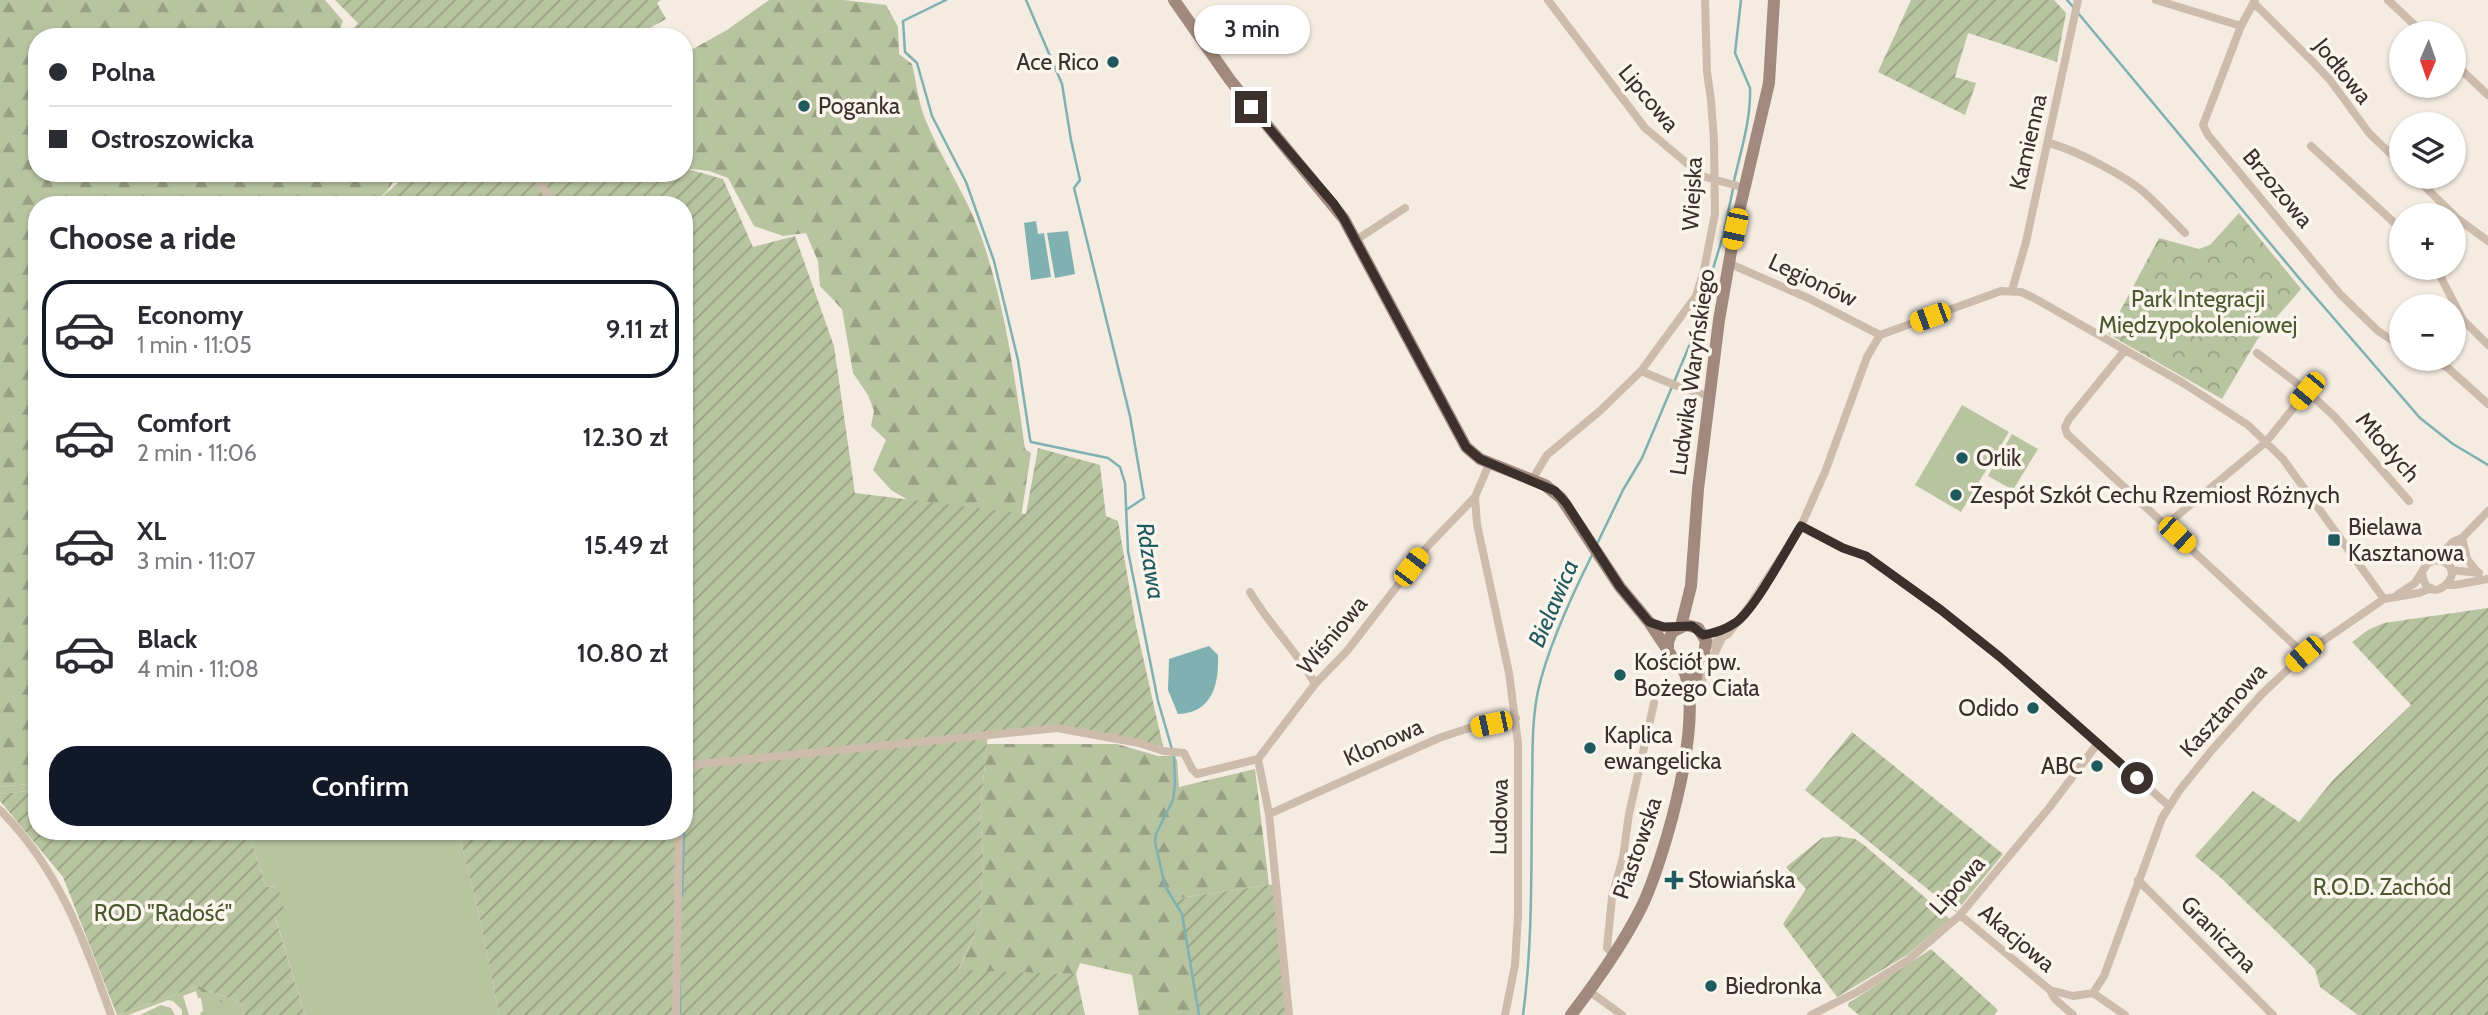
<!DOCTYPE html>
<meta charset="utf-8">
<style>
:root{--surface:#fff;--page:#f7f7f7;--text:#2b2b33;--muted:#7c7c81;--line:#e1e1e2;--accent:#111827}
body{margin:0;font-family:Cabin,sans-serif;background:var(--page);color:var(--text);height:100vh;display:flex;flex-direction:column;font-size:26px;white-space:nowrap}
*{box-sizing:border-box;margin:0}
p{font-size:23px;color:var(--muted)}
.icon{flex:none;width:38px;height:38px;fill:none;stroke:currentColor;stroke-width:2;stroke-linecap:round;stroke-linejoin:round}
.map{position:relative;flex:1;overflow:hidden}
.panel{position:absolute;left:28px;top:196px;width:665px;height:644px;display:flex;flex-direction:column;background:var(--surface);border-radius:28px;box-shadow:0 2px 5px #0004}
.panel>*{flex:none}
.banner{position:absolute;left:28px;top:28px;width:665px;height:154px;border-radius:28px;box-shadow:0 2px 5px #0004;display:grid;align-content:center;height:154px;padding:0 21px;background:var(--surface)}
.needle{width:46px;rotate:182deg}
.fabs{position:absolute;left:2389px;top:21px;display:grid;gap:14px}
.fabs a{display:grid;place-items:center;width:77px;height:77px;border-radius:50%;background:var(--surface);box-shadow:0 2px 5px #0004;font-size:35px}
.end{position:absolute;width:32px;height:32px;margin:-16px;border:9px solid #3b302b;background:#fff;box-shadow:0 0 0 4px #fff}
.from{border-radius:50%}
.bubble{position:absolute;height:49px;border-radius:24px;background:var(--surface);box-shadow:0 2px 5px #0004;font-size:23px;font-weight:600;line-height:49px;text-align:center}
.car{position:absolute;width:21px;height:42px;margin:-21px -10px;border-radius:9px;box-shadow:0 0 5px 2px #0007;background:linear-gradient(#f5c518 24%,#345 0 40%,#f5c518 0 76%,#345 0 86%,#f5c518 0)}
.banner b{display:flex;align-items:center;gap:24px;height:66px;font-size:26px}
.banner b+b{border-top:2px solid var(--line)}
.banner i{width:18px;height:18px;background:var(--text)}
ul{padding:0;list-style:none}
li{display:flex;align-items:center;gap:21px;height:98px;margin:0 14px 10px;padding:0 7px;border:4px solid transparent;border-radius:28px}
li div{flex:1}
li b{display:block;font-size:26px}
li em{font-style:normal;font-weight:600}
li.current{border-color:var(--accent)}
li>.icon{width:63px;height:63px;stroke-width:1.5}
h2{padding:0 21px;font-size:32px;line-height:84px}
.primary-button{display:flex;gap:14px;margin-top:auto;padding:14px 21px}
.primary-button a{flex:1;height:80px;border-radius:28px;background:var(--accent);color:#fff;font-size:28px;font-weight:600;line-height:80px;text-align:center}
.map>svg:first-child{display:block}
.grass{fill:#b8c4a0}
.forest{fill:url(#forest-firs)}
.park{fill:url(#park-crowns)}
.garden{fill:url(#garden-furrows)}
.water{fill:#7fb0b2}
.lines{fill:none;stroke-linecap:round;stroke-linejoin:round}
.stream{stroke:#7fb0b2;stroke-width:2.5}
.street{stroke:#cdbbac;stroke-width:8}
.secondary{stroke:#a18a7d;stroke-width:12}
.route{stroke:#3b302b;stroke-width:9}
.poi-dot{fill:#1f5a5e;stroke:#fbf5ee;stroke-width:2.5}
.labels{text-anchor:middle;dominant-baseline:central;stroke-width:7;stroke-linejoin:round;paint-order:stroke}
.poi-label{font-size:23px;fill:#3b302b;stroke:#fbf5ee;text-anchor:start}
.street-label{font-size:23px;fill:#3b302b;stroke:#fbf5ee}
.park-label{font-size:23px;fill:#4a5a2e;stroke:#fbf5ee}
.water-label{font-size:24px;font-style:italic;fill:#1f5a5e;stroke:#fbf5ee}
</style>
<div class="map">
<svg width="2488" height="1015" viewBox="0 0 2488 1015">
<defs>
<pattern id="forest-firs" width="22" height="20" patternUnits="userSpaceOnUse" patternTransform="scale(1.75)"><rect width="22" height="20" fill="#b8c4a0"/><path d="M5 1l3.5 6h-7zM16 11l3.5 6h-7z" fill="#97a083"/></pattern>
<pattern id="park-crowns" width="20" height="18" patternUnits="userSpaceOnUse" patternTransform="scale(1.75)"><rect width="20" height="18" fill="#b8c4a0"/><path d="M2 6a3 3 0 1 1 6 0M12 15a3 3 0 1 1 6 0" fill="none" stroke="#97a083"/></pattern>
<pattern id="garden-furrows" width="10" height="10" patternUnits="userSpaceOnUse" patternTransform="scale(1.75)"><rect width="10" height="10" fill="#b8c4a0"/><path d="M-1 1l2-2M0 10L10 0M9 11l2-2" fill="none" stroke="#97a083"/></pattern>
</defs>
<rect width="100%" height="100%" fill="#f4ebe1"/>
<path class="grass" d="M1962,405L2009,432L1961,512L1915,485Z
M2012,434L2038,449L2013,490L1988,476Z
M37,783V790L0,794V787Z
M248,831H458L479,913L499,1015H305L275,916L277,886L266,887Z
M199,986L244,1015H201L200,1013L203,1011L201,998H198L196,991L183,996L189,1015H182V1010L173,1001L168,1000L128,1015H117Z
M161,1005L171,1008L175,1015H140Z"/>
<path class="forest" d="M0,0H325L343,21L337,37H37V173H399L388,190L372,205H37V783L0,787Z
M769,0H844L886,5L898,27L899,54L912,64C916,81 918,100 924,116C940,157 966,194 981,236C1005,305 1015,378 1025,449L1031,453L1019,530L927,511L891,490L873,470L886,440L871,426L874,411L868,395L853,373L842,309L820,286L818,261L806,233L783,236L754,226L728,178L709,171L684,168V54L727,30Z
M987,744H1117L1158,756H1174L1177,760L1179,787L1255,769L1269,885L1173,899L1182,914L1199,1015H1139L1132,975L1080,963L1076,974L958,971L980,922L983,857L980,812Z
M199,986C213,994 227,996 241,1003L244,1015H229L226,1006L218,999L210,1000L197,987Z"/>
<path class="park" d="M2239,213L2301,289L2257,340L2222,399L2108,334L2159,238L2199,249L2210,245Z"/>
<path class="garden" d="M335,0H661L657,3L666,19L634,37H346L358,23Z
M1911,0H2054L2066,13L2057,62L1968,33L1955,77L1976,83L1965,115L1878,72Z
M684,168L723,179L753,247L795,236L834,346L855,493L1026,514L1038,448L1100,465L1106,516L1118,521L1136,626L1163,746L1067,729L988,734L980,812L983,857L980,922L958,970L1076,974L1085,1015H499L479,913L458,831H684V205H373L409,173H684Z
M2488,608V1015H2358L2320,987L2315,969L2221,878L2195,856L2253,791L2299,822L2333,780L2411,705L2352,642L2368,630L2384,623Z
M1852,732L2003,854L1956,912L1805,790Z
M37,790V831H248L266,887L278,886L284,911L275,917L305,1015H244L241,1003C227,996 213,994 199,986L117,1015L63,877L0,801V794Z
M1837,836L1855,839L1864,845L1950,919L1907,955L1837,997L1783,924L1806,889L1786,867L1822,838Z
M1275,884L1289,1015H1199L1182,914L1173,899Z
M1931,949L1998,1010L1994,1015H1859L1848,1006L1849,1003Z"/>
<path class="water" d="M1036,221L1038,234L1044,233L1051,277L1031,280L1024,223Z
M1068,231L1075,274L1055,278L1047,233Z
M1209,646L1218,655C1219,683 1213,713 1178,714L1168,690L1169,659Z"/>
<g class="lines">
<path class="stream" d="M946,0L903,21L905,52L917,63L932,116L966,182L994,261L1018,360L1030,439L1031,442L1108,458L1120,467L1125,483L1128,551L1158,701L1174,756L1175,784L1173,800L1156,834L1155,842L1165,886L1182,914L1199,1015
M1026,0L1062,84L1071,140L1080,180L1074,188L1130,416L1144,498L1126,510
M2067,0L2074,8
M2078,13L2299,278L2420,418L2453,444L2488,465
M1734,181C1741,150 1751,120 1750,88L1735,53L1741,0
M1597,544L1623,490L1642,458L1690,344L1723,236L1733,189
M684,806L685,775
M682,896L684,831
M680,1015V980
M1523,1015C1533,941 1531,866 1532,792C1533,758 1531,725 1538,691C1548,646 1572,595 1593,553"/>
<path class="street" d="M1548,0L1645,128L1702,176L1745,188
M2156,0L2241,26L2255,0
M2388,0L2423,33
M2254,3L2314,63L2330,80L2369,133L2401,164
M2241,26L2203,125L2208,135L2340,294L2378,331L2401,346
M2454,63L2488,95
M2048,143C2074,149 2126,176 2146,194C2159,206 2172,220 2185,233
M2311,146L2401,229
M534,173L554,205
M2415,177L2458,219L2488,241
M1356,240L1405,208
M1728,263L1808,298L1880,335
M2436,268L2463,320L2488,345
M2012,290L2026,242L2078,0
M2125,350L2069,419L2065,427L2067,434L2304,654
M2429,359L2448,368L2488,404
M1641,371L1677,386L1709,396
M2307,391L2335,417L2409,501
M1532,480L1547,455L1601,410L1641,371L1696,296L1704,270L1715,214L1714,141L1711,100L1707,72L1705,0
M1475,497L1477,524L1509,673L1518,743V915L1515,965L1505,1015
M2166,525L2266,442L2307,391L2257,353
M1801,526L1843,548L1866,556L1941,610L2000,657L2169,806
M2462,538L2467,559L2478,573
M2448,565L2462,538L2488,511
M2451,570L2479,573
M2422,573C2428,616 2478,563 2434,560
M2447,585H2455L2488,579
M1250,592C1269,625 1297,651 1315,684
M2398,594L2415,583L2427,564L2434,560L2453,542L2462,538
M1703,635L1719,632L1734,623
M1706,648L1728,634L1750,605L1801,526L1825,472L1867,357L1880,335L2001,291L2021,292L2034,298L2183,383L2248,425L2283,459L2384,599
M1697,691L1721,640
M1258,759L1269,814L1289,1015
M684,772L690,767L701,764L1057,728L1139,743L1164,751L1184,753L1192,769L1197,774L1258,759L1315,684L1347,651L1428,546L1475,497L1490,462
M0,810C58,868 84,939 111,1015
M1269,814L1439,738L1466,729L1516,718
M488,834L498,831
M2138,880L2273,1015
M1960,915L2050,990L2073,996L2093,993L2104,976L2162,818L2179,791L2212,750L2261,695L2304,654L2384,599L2419,593L2431,588
M1613,955L1607,948L1612,897L1623,857L1629,814L1654,703
M2050,990L2055,999L2073,1015
M1589,991L1622,1015
M2093,993L2125,1015
M676,1015L679,831
M1811,1015L1857,992L1907,961L1960,915L2049,808L2098,743"/>
<path class="secondary" d="M1174,0L1230,80L1344,219L1466,447L1480,459L1545,485L1561,498L1620,587L1649,622L1673,658L1683,663L1698,660L1704,653L1706,641L1698,628L1686,625L1672,632L1668,642V648
M1681,626L1691,586L1698,489L1719,320L1735,229L1769,83L1774,0
M1694,694L1698,660
M1571,1015C1597,981 1622,946 1641,908C1663,864 1712,700 1678,661"/>
</g>
<g class="lines">
<path class="route" d="M1251,107L1334,204L1344,219L1466,447L1480,459L1555,491L1566,503L1620,587L1649,622L1664,627L1692,626L1703,635C1715,633 1725,630 1735,623C1754,611 1787,548 1801,526L1843,548L1866,556L1941,610L2000,657L2137,778"/>
</g>
<g class="poi-dot">
<circle cx="1113" cy="62" r="7"/>
<circle cx="804" cy="106" r="7"/>
<circle cx="1962" cy="458" r="7"/>
<circle cx="1956" cy="495" r="7"/>
<rect x="2327" y="533" width="14" height="14" rx="3.5"/>
<circle cx="1620" cy="675" r="7"/>
<circle cx="2033" cy="708" r="7"/>
<circle cx="1590" cy="748" r="7"/>
<circle cx="2097" cy="766" r="7"/>
<path d="M1670.5 869.5h7v7h7v7h-7v7h-7v-7h-7v-7h7z"/>
<circle cx="1711" cy="986" r="7"/>
</g>
<g class="labels">
<g class="poi-label">
<text x="1099" y="62" text-anchor="end">Ace Rico</text>
<text x="818" y="106">Poganka</text>
<text x="1976" y="458">Orlik</text>
<text x="1970" y="495">Zespół Szkół Cechu Rzemiosł Różnych</text>
<text x="2348" y="527">Bielawa<tspan x="2348" dy="26">Kasztanowa</tspan></text>
<text x="1634" y="662">Kościół pw.<tspan x="1634" dy="26">Bożego Ciała</tspan></text>
<text x="2019" y="708" text-anchor="end">Odido</text>
<text x="1604" y="735">Kaplica<tspan x="1604" dy="26">ewangelicka</tspan></text>
<text x="2083" y="766" text-anchor="end">ABC</text>
<text x="1688" y="880">Słowiańska</text>
<text x="1725" y="986">Biedronka</text>
</g>
<g class="street-label">
<text transform="translate(2343 71) rotate(51)">Jodłowa</text>
<text transform="translate(1649 98) rotate(50)">Lipcowa</text>
<text transform="translate(2028 142) rotate(-77)">Kamienna</text>
<text transform="translate(2278 188) rotate(50)">Brzozowa</text>
<text transform="translate(1692 194) rotate(-87)">Wiejska</text>
<text transform="translate(1813 280) rotate(25)">Legionów</text>
<text transform="translate(1692 372) rotate(-82)">Ludwika Waryńskiego</text>
<text transform="translate(2388 447) rotate(49)">Młodych</text>
<text transform="translate(1332 635) rotate(-50)">Wiśniowa</text>
<text transform="translate(2223 710) rotate(-48)">Kasztanowa</text>
<text transform="translate(1383 742) rotate(-24)">Klonowa</text>
<text transform="translate(1499 817) rotate(-89)">Ludowa</text>
<text transform="translate(1637 848) rotate(-71)">Piastowska</text>
<text transform="translate(1957 885) rotate(-48)">Lipowa</text>
<text transform="translate(2219 934) rotate(45)">Graniczna</text>
<text transform="translate(2017 938) rotate(40)">Akacjowa</text>
</g>
<g class="park-label">
<text x="2198" y="299">Park Integracji<tspan x="2198" dy="26">Międzypokoleniowej</tspan></text>
<text x="2382" y="887">R.O.D. Zachód</text>
<text x="163" y="913">ROD "Radość"</text>
</g>
<g class="water-label">
<text transform="translate(1151 561) rotate(81)">Rdzawa</text>
<text transform="translate(1553 603) rotate(-67)">Bielawica</text>
</g>
</g>
</svg>
<div class="fabs">
<a><svg class="needle" viewBox="-14 -14 28 28"><path d="M0-13l5 13h-10z" fill="#e53935"/><path d="M0 13l5-13h-10z" fill="#7c7c81"/></svg></a>
<a><svg class="icon" aria-label="layers" viewBox="0 0 24 24"><path d="M12 4l9 5-9 5-9-5zM3 14l9 5 9-5"/></svg></a>
<a>+</a>
<a>−</a>
</div>
<i class="end from" style="left:2137px;top:778px"></i>
<i class="end" style="left:1251px;top:107px"></i>
<div class="bubble" style="left:1194px;top:5px;width:116px">3 min</div>
<i class="car" style="left:1735px;top:229px;rotate:192deg"></i>
<i class="car" style="left:1930px;top:317px;rotate:250deg"></i>
<i class="car" style="left:2307px;top:391px;rotate:220deg"></i>
<i class="car" style="left:2177px;top:535px;rotate:133deg"></i>
<i class="car" style="left:1411px;top:567px;rotate:37deg"></i>
<i class="car" style="left:2304px;top:654px;rotate:229deg"></i>
<i class="car" style="left:1491px;top:724px;rotate:258deg"></i>
<div class="banner">
<b><i class="from"></i>Polna</b>
<b><i></i>Ostroszowicka</b>
</div>
<section class="panel">
<h2>Choose a ride</h2>
<ul>
<li class="current"><svg class="icon" aria-label="car" viewBox="0 0 24 24"><path d="M5 17H2v-5l4-1 3-4h7l3 4 3 1v5h-3M9 17h6M6 11h13"/><circle cx="7" cy="17" r="2"/><circle cx="17" cy="17" r="2"/></svg><div><b>Economy</b><p>1 min · 11:05</p></div><em>9.11 zł</em></li>
<li><svg class="icon" aria-label="car" viewBox="0 0 24 24"><path d="M5 17H2v-5l4-1 3-4h7l3 4 3 1v5h-3M9 17h6M6 11h13"/><circle cx="7" cy="17" r="2"/><circle cx="17" cy="17" r="2"/></svg><div><b>Comfort</b><p>2 min · 11:06</p></div><em>12.30 zł</em></li>
<li><svg class="icon" aria-label="car" viewBox="0 0 24 24"><path d="M5 17H2v-5l4-1 3-4h7l3 4 3 1v5h-3M9 17h6M6 11h13"/><circle cx="7" cy="17" r="2"/><circle cx="17" cy="17" r="2"/></svg><div><b>XL</b><p>3 min · 11:07</p></div><em>15.49 zł</em></li>
<li><svg class="icon" aria-label="car" viewBox="0 0 24 24"><path d="M5 17H2v-5l4-1 3-4h7l3 4 3 1v5h-3M9 17h6M6 11h13"/><circle cx="7" cy="17" r="2"/><circle cx="17" cy="17" r="2"/></svg><div><b>Black</b><p>4 min · 11:08</p></div><em>10.80 zł</em></li>
</ul>
<div class="primary-button"><a>Confirm</a></div>
</section>
</div>
